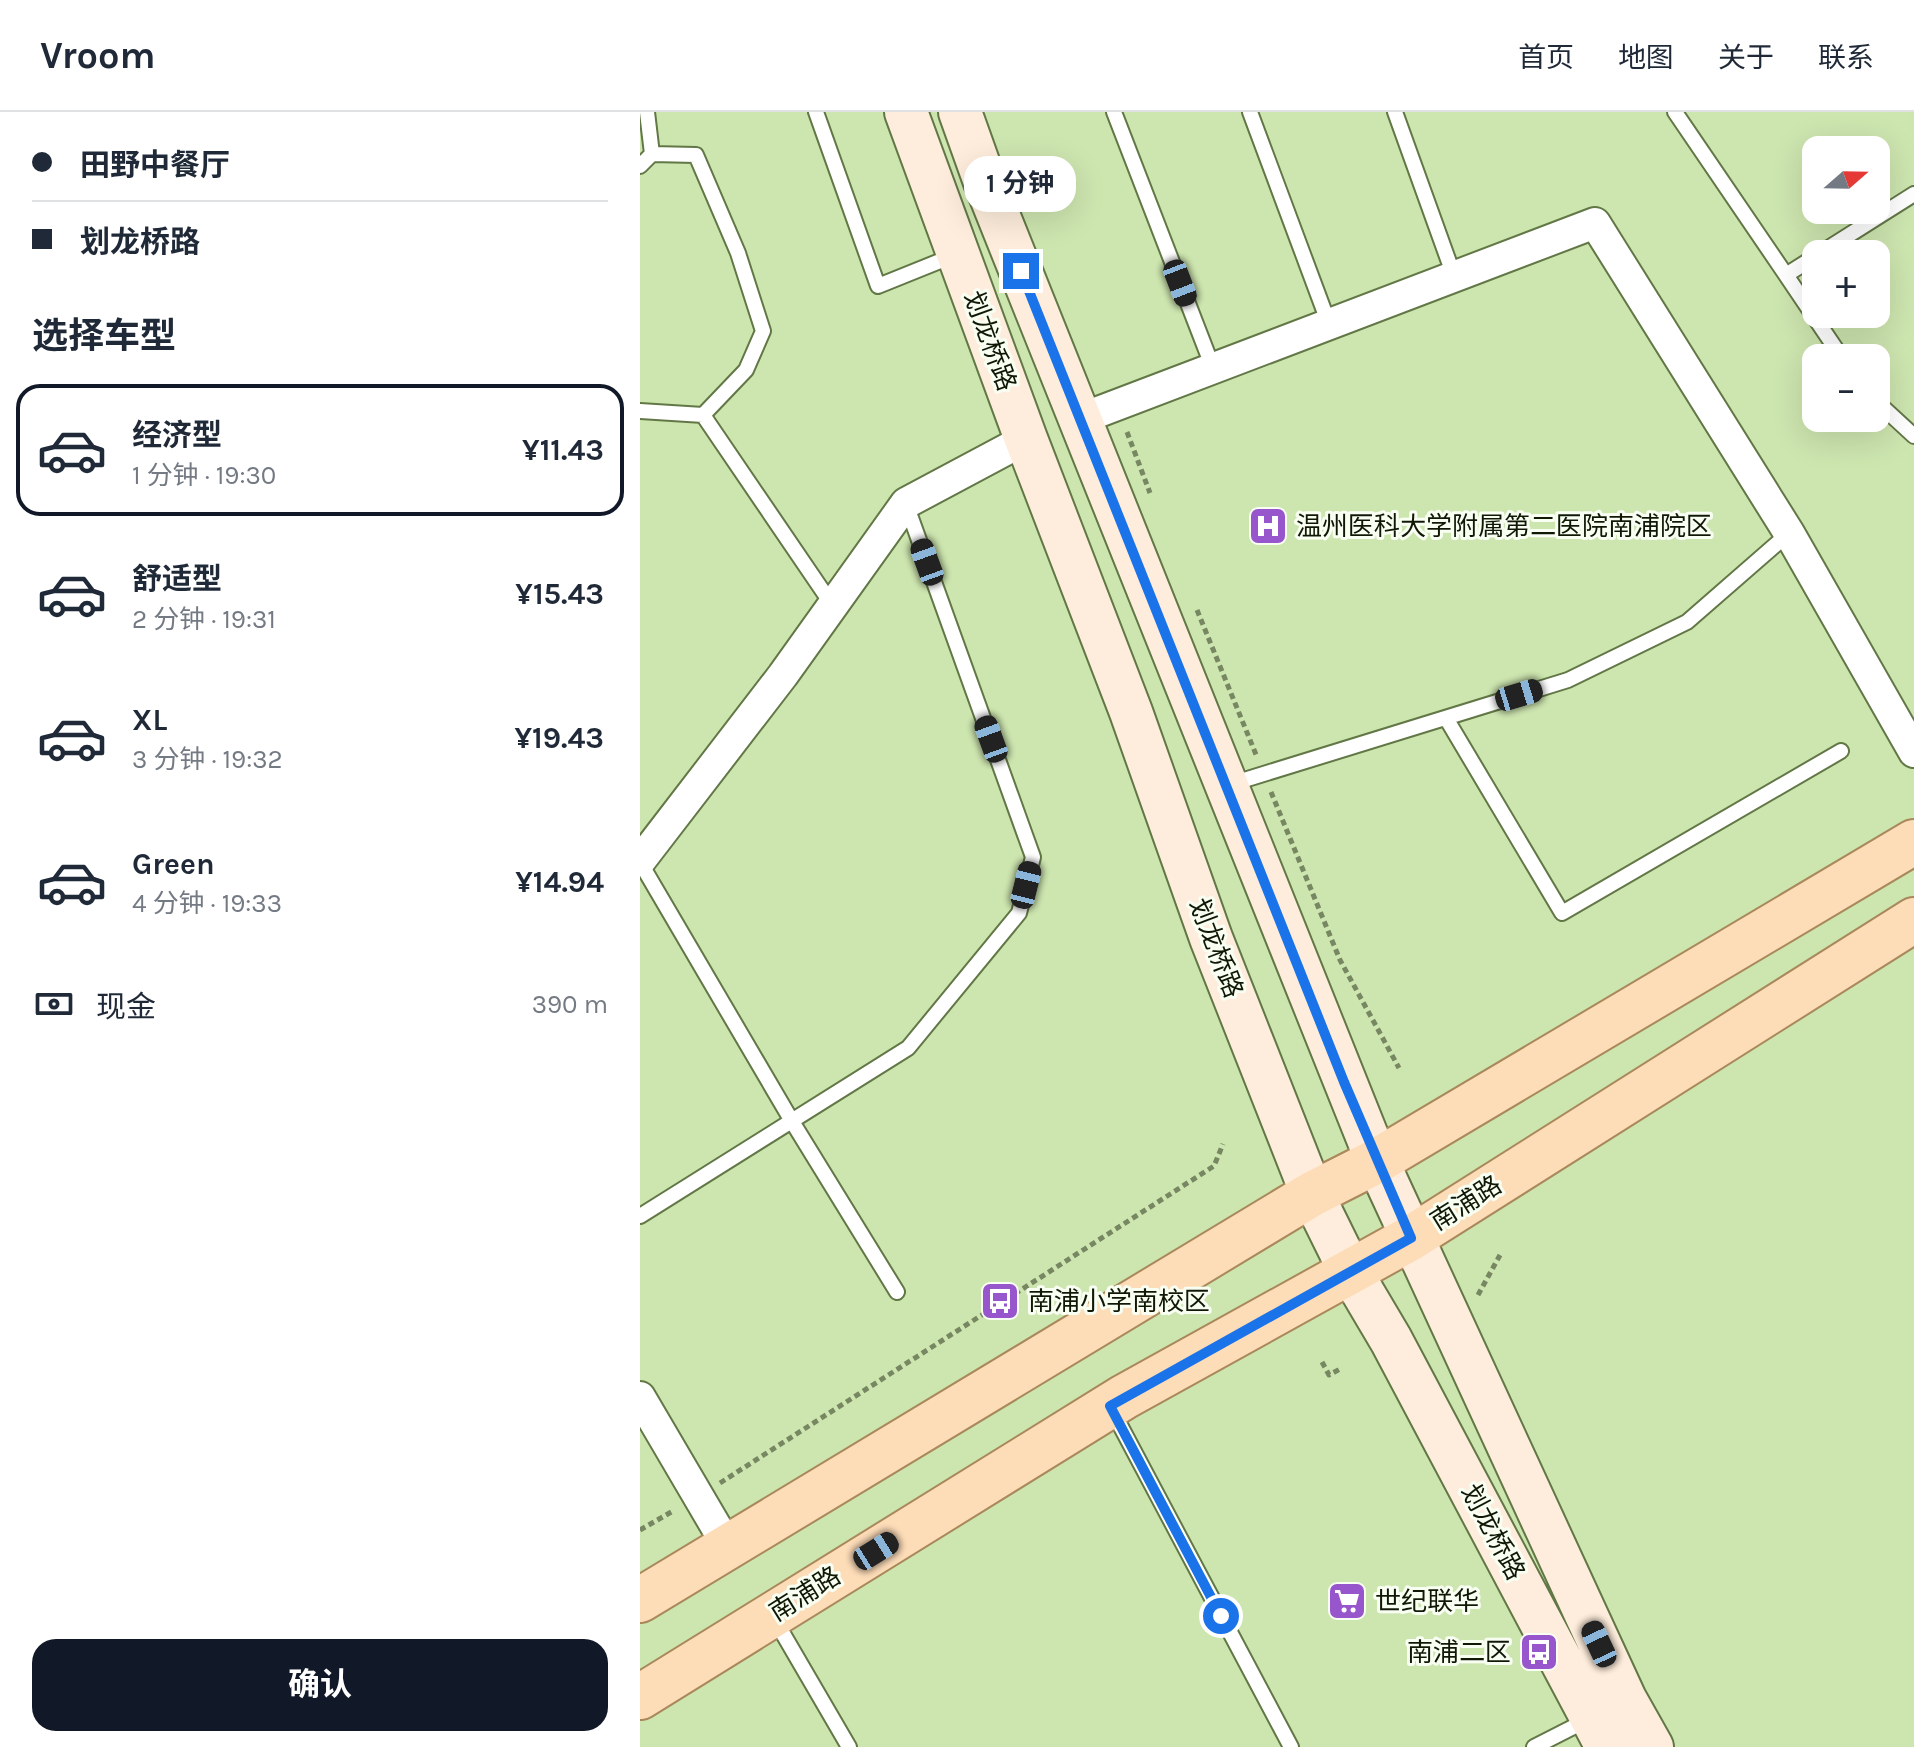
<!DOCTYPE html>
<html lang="zh">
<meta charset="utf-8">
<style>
:root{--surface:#fff;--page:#f2f2f3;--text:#1f2937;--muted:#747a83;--line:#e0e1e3;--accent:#111827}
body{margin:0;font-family:Karla,"Noto Sans SC",sans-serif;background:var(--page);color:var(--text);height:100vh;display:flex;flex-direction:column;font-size:30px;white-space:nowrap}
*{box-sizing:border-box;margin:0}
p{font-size:26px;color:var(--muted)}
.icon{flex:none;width:44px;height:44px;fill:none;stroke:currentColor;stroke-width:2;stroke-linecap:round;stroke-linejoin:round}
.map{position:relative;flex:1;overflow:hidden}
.sheet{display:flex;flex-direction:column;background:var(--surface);width:640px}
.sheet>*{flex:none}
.guide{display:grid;align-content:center;height:176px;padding:0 32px;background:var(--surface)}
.needle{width:52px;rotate:70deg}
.tools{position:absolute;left:1162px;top:24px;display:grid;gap:16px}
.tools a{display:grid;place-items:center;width:88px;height:88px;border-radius:16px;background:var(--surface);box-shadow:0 8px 32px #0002;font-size:40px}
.end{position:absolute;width:36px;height:36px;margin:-18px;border:10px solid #1a73e8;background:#fff;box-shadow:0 0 0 4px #fff}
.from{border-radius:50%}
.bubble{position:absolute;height:56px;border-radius:24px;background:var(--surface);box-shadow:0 8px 32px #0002;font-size:26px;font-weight:700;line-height:56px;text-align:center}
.car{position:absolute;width:24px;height:48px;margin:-24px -12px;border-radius:10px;box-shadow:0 0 6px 2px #0007;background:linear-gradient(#222 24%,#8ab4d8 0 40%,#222 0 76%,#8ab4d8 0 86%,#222 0)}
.guide b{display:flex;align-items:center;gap:28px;height:76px;font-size:30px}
.guide b+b{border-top:2px solid var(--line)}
.guide i{width:20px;height:20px;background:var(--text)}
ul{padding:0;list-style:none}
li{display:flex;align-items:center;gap:24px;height:132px;margin:0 16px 12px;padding:0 16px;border:4px solid transparent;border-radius:24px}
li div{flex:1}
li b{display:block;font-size:30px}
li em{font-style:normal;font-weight:700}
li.selected{border-color:var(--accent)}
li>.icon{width:72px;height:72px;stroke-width:1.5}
h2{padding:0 32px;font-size:36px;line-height:96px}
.pay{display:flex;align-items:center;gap:20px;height:88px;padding:0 32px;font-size:30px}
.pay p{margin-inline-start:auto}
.primary-button{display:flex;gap:16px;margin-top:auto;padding:16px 32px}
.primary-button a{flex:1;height:92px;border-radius:24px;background:var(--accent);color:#fff;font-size:32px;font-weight:700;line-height:92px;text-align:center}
header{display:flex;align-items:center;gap:48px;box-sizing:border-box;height:112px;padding:0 40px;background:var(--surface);border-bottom:2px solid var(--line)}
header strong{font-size:38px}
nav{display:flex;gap:44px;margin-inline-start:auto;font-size:28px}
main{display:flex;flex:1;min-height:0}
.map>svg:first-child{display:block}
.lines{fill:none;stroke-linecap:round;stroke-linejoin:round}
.service-casing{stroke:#627746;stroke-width:18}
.minor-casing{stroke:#627746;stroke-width:34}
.secondary-casing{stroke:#627746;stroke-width:46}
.primary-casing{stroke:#a9885b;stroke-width:48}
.path{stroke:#778761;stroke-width:5;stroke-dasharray:6 4;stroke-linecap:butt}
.service{stroke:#fff;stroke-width:14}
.minor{stroke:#fff;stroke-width:30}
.secondary{stroke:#feeddc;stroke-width:42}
.primary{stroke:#fddcb8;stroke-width:44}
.route{stroke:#1a73e8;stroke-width:10}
.labels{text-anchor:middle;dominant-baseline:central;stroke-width:6;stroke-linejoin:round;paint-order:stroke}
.street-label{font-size:26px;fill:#101805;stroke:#f9fef3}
.poi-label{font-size:26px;fill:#101805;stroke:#f9fef3;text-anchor:start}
</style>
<header>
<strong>Vroom</strong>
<nav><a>首页</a><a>地图</a><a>关于</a><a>联系</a></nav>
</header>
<main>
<section class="sheet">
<div class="guide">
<b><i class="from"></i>田野中餐厅</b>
<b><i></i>划龙桥路</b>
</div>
<h2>选择车型</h2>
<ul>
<li class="selected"><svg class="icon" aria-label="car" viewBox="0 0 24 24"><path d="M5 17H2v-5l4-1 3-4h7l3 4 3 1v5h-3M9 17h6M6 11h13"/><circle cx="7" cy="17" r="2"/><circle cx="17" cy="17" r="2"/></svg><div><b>经济型</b><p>1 分钟 · 19:30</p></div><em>¥11.43</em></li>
<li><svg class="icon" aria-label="car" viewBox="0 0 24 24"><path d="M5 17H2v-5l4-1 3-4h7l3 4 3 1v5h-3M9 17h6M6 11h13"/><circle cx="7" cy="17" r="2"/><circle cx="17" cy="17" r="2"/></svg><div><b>舒适型</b><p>2 分钟 · 19:31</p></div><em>¥15.43</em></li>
<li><svg class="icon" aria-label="car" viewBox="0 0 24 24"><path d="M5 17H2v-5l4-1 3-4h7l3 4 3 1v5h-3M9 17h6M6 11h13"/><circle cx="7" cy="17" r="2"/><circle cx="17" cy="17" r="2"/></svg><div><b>XL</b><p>3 分钟 · 19:32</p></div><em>¥19.43</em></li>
<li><svg class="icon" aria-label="car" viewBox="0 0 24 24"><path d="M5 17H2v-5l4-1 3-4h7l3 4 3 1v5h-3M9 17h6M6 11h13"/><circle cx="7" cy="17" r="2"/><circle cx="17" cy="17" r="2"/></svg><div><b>Green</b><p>4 分钟 · 19:33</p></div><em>¥14.94</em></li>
</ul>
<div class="pay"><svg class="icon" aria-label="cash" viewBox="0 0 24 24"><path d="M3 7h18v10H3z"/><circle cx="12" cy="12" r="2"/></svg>现金<p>390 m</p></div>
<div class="primary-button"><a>确认</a></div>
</section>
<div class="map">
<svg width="1274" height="1635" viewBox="0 0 1274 1635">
<rect width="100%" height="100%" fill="#cde5af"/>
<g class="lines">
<g class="service-casing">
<path id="service" d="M176,0L238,174L315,143
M474,0L573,256
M610,0L689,212
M755,0L814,164
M1035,0L1146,163L1176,144
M0,54L12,42L7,0
M1179,142L1274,82
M1146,163L1202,246
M1236,289L1274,324
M0,299L63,303L106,258L123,219L98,141L56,43L12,42
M63,303L193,494
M806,606L922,801L1201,639
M588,673L928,568L1047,510L1149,421
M0,750L153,1011L257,1180
M0,1104L268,936L379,801L393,745L266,392
M472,1298L651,1635
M135,1508L209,1635
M894,1635L947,1608"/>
</g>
<g class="minor-casing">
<path id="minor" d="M440,307L955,111L1149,421L1274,640
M0,749L143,563L266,391L386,327
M0,1285L88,1435"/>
</g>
<g class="secondary-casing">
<path id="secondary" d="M266,0L386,327L491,600L571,826L672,1082L709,1157L751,1228L967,1635
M320,0L345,70L737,1049L985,1587L1012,1635"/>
</g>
<g class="primary-casing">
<path id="primary" d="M0,1488L672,1082L737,1049L1274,730
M0,1585L484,1285L771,1126L1274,808"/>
</g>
<path class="path" d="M487,320L510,381
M557,498L617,645
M631,680L700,848L759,956
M838,1183L860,1143
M682,1250L689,1263L702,1256
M80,1371L574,1054L583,1032
M0,1418L33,1399"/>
<use href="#service" class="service"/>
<use href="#minor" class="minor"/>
<use href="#secondary" class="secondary"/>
<use href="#primary" class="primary"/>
</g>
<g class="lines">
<path class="route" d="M381,159L704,970L771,1126L470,1294L581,1504"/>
</g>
<defs>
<g id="hospital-square" transform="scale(2)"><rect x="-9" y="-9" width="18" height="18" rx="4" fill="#9756cb" stroke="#f9fef3"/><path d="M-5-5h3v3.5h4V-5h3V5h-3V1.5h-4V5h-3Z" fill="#fff"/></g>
<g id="bus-square" transform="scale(2)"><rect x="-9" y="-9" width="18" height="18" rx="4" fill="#9756cb" stroke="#f9fef3"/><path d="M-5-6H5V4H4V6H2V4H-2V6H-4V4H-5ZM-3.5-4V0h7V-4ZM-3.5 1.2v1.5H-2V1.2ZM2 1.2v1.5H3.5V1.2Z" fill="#fff"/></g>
<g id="supermarket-square" transform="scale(2)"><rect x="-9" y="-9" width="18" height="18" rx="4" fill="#9756cb" stroke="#f9fef3"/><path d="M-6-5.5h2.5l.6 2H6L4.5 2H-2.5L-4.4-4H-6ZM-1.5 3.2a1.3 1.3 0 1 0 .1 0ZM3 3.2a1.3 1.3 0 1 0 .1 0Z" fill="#fff"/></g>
</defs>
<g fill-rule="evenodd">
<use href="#hospital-square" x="628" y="414"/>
<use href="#bus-square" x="360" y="1189"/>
<use href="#supermarket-square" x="707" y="1489"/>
<use href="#bus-square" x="899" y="1540"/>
</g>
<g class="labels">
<g class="street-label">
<text transform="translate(350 229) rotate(70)">划龙桥路</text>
<text transform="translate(576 836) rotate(69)">划龙桥路</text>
<text transform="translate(826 1091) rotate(-32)">南浦路</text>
<text transform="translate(853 1420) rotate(62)">划龙桥路</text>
<text transform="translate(165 1482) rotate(-32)">南浦路</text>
</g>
<g class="poi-label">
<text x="656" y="414">温州医科大学附属第二医院南浦院区</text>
<text x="388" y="1189">南浦小学南校区</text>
<text x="735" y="1489">世纪联华</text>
<text x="871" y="1540" text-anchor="end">南浦二区</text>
</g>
</g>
</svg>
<div class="tools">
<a><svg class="needle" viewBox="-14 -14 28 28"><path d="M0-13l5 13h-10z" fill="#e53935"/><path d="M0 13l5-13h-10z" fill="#747a83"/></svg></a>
<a>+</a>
<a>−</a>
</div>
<i class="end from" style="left:581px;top:1504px"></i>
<i class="end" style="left:381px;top:159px"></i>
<div class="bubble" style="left:324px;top:44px;width:112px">1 分钟</div>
<i class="car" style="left:540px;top:171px;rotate:159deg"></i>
<i class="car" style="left:287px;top:450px;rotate:340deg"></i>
<i class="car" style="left:879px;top:583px;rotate:73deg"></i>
<i class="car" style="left:351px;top:627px;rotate:340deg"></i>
<i class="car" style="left:386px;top:773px;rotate:14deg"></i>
<i class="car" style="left:236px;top:1439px;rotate:58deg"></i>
<i class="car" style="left:959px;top:1532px;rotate:335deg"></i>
</div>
</main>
